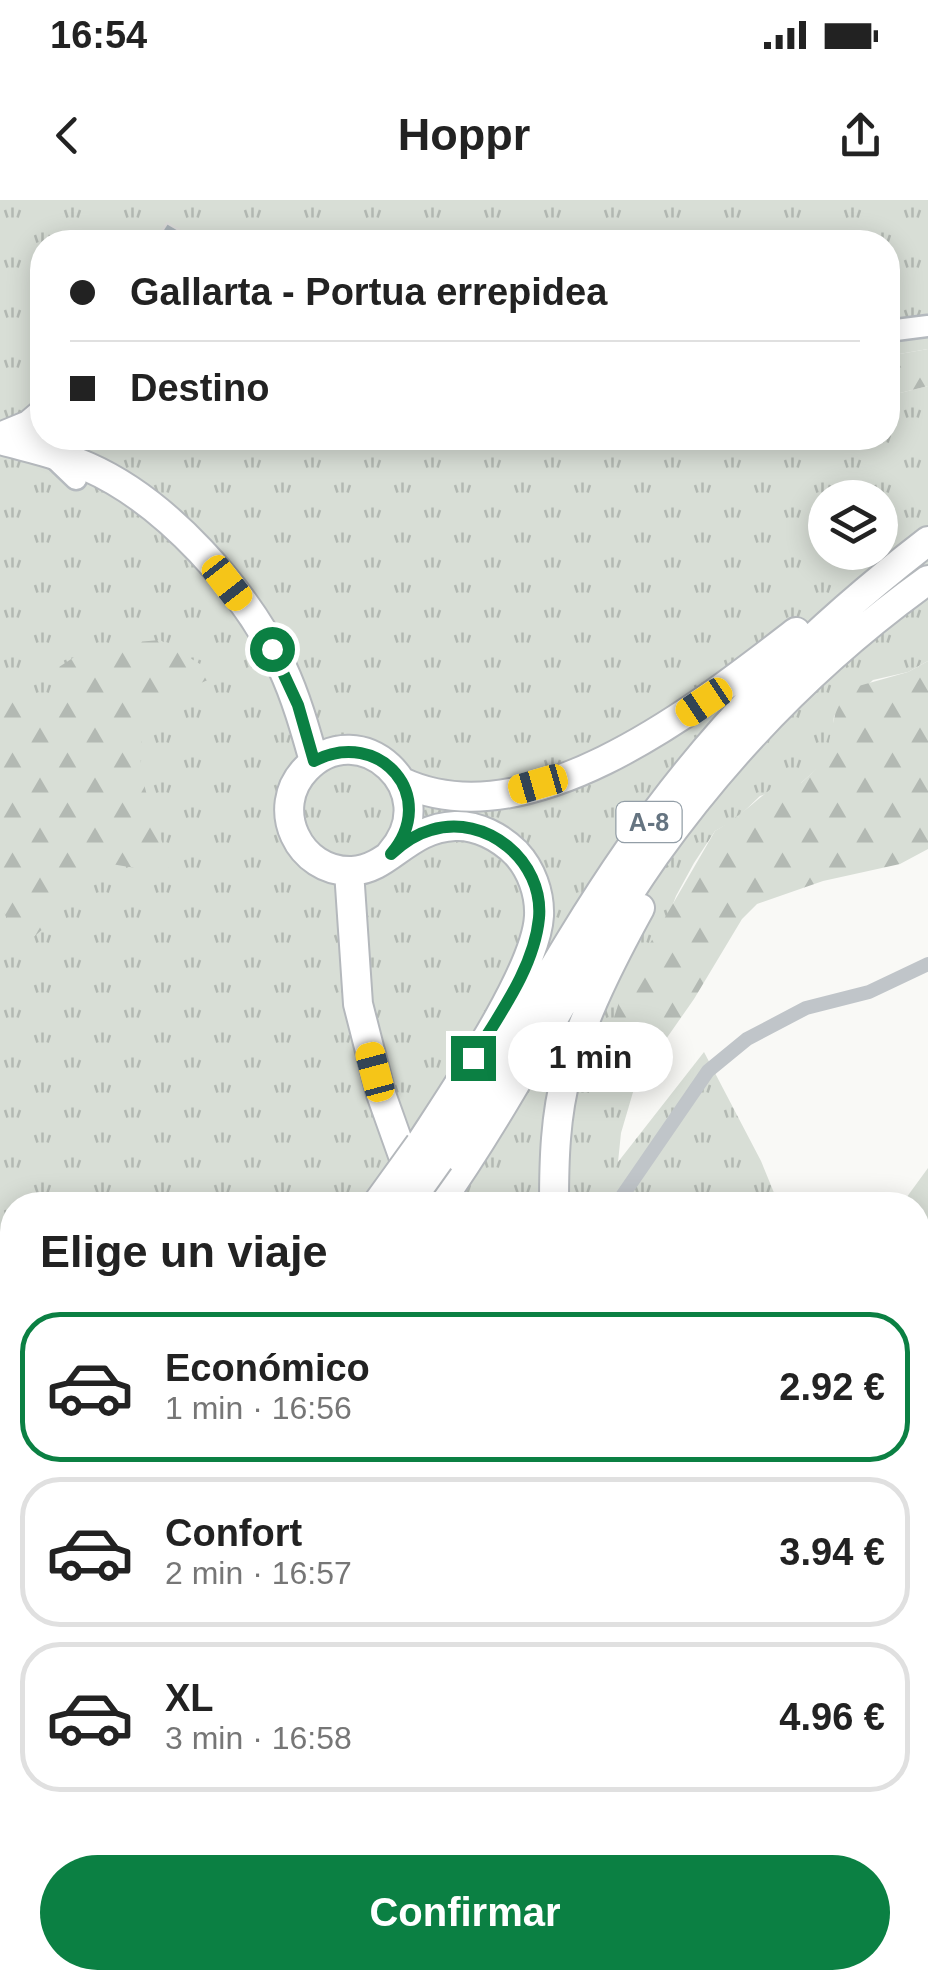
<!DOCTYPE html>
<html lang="es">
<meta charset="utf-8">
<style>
:root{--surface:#fff;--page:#f2f2f2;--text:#222;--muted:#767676;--line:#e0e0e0;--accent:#0b8043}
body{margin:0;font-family:Arial,sans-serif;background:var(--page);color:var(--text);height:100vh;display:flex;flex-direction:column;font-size:38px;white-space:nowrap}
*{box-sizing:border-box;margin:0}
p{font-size:32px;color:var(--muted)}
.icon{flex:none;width:55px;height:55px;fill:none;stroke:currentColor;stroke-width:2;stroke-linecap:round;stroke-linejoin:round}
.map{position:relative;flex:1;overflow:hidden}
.side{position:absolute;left:0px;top:992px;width:930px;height:798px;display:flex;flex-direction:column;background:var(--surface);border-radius:40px 40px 0 0;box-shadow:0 5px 25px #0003}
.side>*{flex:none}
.guide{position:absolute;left:30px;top:30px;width:870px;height:220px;border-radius:40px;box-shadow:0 5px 25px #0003;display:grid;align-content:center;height:220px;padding:0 40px;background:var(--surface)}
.fabs{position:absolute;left:808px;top:280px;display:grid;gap:20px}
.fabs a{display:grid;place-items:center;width:90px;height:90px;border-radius:50%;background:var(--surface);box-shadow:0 5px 25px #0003;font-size:50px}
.end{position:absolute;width:45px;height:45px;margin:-22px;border:12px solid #0b8043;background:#fff;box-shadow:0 0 0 5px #fff}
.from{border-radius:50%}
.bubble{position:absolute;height:70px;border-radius:35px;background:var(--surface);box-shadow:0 5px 25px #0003;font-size:32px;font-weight:600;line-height:70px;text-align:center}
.car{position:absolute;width:30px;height:60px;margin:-30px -15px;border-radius:12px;box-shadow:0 0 8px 2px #0007;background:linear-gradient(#f5c518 24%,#345 0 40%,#f5c518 0 76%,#345 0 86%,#f5c518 0)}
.guide b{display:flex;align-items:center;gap:35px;height:95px;font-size:38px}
.guide b+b{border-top:2px solid var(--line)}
.guide i{width:25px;height:25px;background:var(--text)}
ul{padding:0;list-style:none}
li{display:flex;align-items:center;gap:30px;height:150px;margin:0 20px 15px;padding:0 20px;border:5px solid var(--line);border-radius:40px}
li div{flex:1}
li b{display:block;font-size:38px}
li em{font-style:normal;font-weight:600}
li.selected{border-color:var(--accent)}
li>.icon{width:90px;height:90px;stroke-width:1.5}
h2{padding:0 40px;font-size:45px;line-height:120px}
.button{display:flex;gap:20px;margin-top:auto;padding:20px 40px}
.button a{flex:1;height:115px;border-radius:60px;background:var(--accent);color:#fff;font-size:40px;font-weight:600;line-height:115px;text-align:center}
.status{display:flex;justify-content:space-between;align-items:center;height:70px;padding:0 50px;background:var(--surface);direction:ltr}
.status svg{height:28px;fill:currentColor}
header{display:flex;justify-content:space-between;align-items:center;height:130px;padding:0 40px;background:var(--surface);font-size:45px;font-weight:600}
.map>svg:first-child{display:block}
.built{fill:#eaebea}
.grass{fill:url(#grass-tufts);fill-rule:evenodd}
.forest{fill:url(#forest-firs)}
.building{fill:#a7b0b6;stroke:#dbdbd9;stroke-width:2.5}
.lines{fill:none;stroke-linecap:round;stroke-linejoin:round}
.secondary-casing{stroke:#b5babf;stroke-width:25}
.highway-casing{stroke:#b4b8bc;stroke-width:32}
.street{stroke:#c0c5c9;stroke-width:14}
.secondary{stroke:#fff;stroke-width:20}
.highway{stroke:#fff;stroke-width:28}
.highway-bridge-casing{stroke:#b4b8bc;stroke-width:32;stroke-linecap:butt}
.highway-bridge{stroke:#fff;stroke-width:28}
.route{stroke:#0b8043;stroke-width:12}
.labels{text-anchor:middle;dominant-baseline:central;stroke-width:10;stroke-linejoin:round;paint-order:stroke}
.shield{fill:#fff;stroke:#939ea7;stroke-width:2.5}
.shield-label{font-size:25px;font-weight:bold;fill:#657481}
</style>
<div class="status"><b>16:54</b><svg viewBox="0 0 49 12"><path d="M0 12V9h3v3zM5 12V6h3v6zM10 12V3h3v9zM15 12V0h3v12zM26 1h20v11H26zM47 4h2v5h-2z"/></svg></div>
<header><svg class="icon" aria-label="back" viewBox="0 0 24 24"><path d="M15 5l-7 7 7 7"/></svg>Hoppr<svg class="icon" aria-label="share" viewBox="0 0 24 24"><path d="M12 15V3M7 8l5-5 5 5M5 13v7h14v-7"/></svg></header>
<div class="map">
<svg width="928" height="1788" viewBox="0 0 928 1788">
<defs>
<pattern id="grass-tufts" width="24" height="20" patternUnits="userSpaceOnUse" patternTransform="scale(2.5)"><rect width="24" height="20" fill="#d8ded6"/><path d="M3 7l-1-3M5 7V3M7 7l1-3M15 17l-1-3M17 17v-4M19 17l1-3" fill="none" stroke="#b3b9b3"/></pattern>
<pattern id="forest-firs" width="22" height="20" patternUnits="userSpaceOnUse" patternTransform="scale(2.5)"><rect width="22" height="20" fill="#d8ded6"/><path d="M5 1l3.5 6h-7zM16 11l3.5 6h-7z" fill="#b3b9b3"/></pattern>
</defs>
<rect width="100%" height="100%" fill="#f9f9f6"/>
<path class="built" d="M12,1424V1778H918L928,1788H0V1430Z"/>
<path class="grass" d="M0,0H928V149L888,156V42H42V238H717V242L736,238H888V196L928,186V461L908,472L873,480L834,516L831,546L820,566L801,583L760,596L735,620L715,631L694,663L676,696L609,870L636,882L621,933L618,962L704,852L761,961L779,1005H12V1500L0,1501ZM825,298H880V352H825Z
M928,968V1788H565L573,1778H918V1005H901Z
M66,1778H284L290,1788H58Z"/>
<path class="forest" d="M928,149V186L888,196V156Z
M160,440L205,467L214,477C200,484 184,489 171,498C108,543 161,616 170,674L88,660L45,727L26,744L0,707V506L16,500L50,501L72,485L59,467L91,446Z
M928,461V649L900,664L823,681L757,704L742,719L694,799L636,882L609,870L607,839L623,790L715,631C742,616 762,594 787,577L801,583C831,557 825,554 834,519C836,509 843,499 848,489L908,472Z"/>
<path class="building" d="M167,23L184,33L179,42H155Z"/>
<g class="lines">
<g class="secondary-casing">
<path id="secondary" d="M888,131L928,126
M46,238L50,254L76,279"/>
</g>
<g class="highway-casing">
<path id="highway" d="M0,237L29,225L42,214
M0,240C29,248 60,254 88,267C167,302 245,390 282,467C296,497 305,529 314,561
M402,582C530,642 701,505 796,432
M391,653C446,591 359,513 306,569C268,608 299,673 352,671C390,669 407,628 455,626C477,625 500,637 516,653C531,669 540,693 539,716C536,772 453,893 420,944
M349,671L358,804L381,894L412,981
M439,960C504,858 560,749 629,650C713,528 811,431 928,341
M438,1005C517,893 576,768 655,655C730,550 822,456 928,380
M554,1005C554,962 555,915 567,873C583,816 612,759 640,708
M0,1310L12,1303
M0,1337L12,1330
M0,1366L12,1359
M0,1414L12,1408
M918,1484L928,1495
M918,1531L928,1540
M918,1576L928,1584
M918,1612L928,1621"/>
</g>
<path class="street" d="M616,1005L708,871L747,839L806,808L869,792L928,764
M0,1152L12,1174
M0,1192L12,1228
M0,1279L12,1273
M0,1521L12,1519
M0,1762L12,1744
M308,1778L314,1788
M32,1788L39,1778
M466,1788L474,1778
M495,1788L503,1778"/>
<use href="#secondary" class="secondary"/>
<use href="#highway" class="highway"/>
<g class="highway-bridge-casing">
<path id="highway-bridge" d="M376,1005L420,944
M407,1005L439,960"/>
</g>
<use href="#highway-bridge" class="highway-bridge"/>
</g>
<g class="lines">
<path class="route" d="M272,449L298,505L314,561C380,527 440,597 391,654C403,643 416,634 431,630C486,613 544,661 539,718C534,769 498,816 473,858"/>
</g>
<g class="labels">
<rect class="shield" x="616.5" y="602" width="65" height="40" rx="8"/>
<g class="shield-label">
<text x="649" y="622">A-8</text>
</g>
</g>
</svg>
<div class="fabs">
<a><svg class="icon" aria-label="layers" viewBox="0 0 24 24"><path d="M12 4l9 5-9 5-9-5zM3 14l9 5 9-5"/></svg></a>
</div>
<i class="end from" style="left:272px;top:449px"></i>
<i class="end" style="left:473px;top:858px"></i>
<div class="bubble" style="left:508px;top:822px;width:165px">1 min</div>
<i class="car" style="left:227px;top:383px;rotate:142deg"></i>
<i class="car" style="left:704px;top:502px;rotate:236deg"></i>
<i class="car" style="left:538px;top:584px;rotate:254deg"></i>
<i class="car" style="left:375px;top:872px;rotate:345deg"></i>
<div class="guide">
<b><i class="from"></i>Gallarta - Portua errepidea</b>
<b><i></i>Destino</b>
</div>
<section class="side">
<h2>Elige un viaje</h2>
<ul>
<li class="selected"><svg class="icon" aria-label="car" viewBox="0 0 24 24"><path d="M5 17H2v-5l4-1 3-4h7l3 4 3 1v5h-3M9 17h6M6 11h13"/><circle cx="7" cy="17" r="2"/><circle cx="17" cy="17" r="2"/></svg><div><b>Económico</b><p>1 min · 16:56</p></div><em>2.92 €</em></li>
<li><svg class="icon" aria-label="car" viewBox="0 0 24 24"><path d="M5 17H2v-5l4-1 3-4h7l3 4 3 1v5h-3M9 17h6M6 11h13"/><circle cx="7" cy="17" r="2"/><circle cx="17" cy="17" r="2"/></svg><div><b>Confort</b><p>2 min · 16:57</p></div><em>3.94 €</em></li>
<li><svg class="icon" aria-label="car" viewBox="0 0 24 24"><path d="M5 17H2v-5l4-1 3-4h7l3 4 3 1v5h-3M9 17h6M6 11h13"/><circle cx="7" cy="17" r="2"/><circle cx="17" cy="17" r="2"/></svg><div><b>XL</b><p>3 min · 16:58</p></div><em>4.96 €</em></li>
</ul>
<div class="button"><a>Confirmar</a></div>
</section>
</div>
